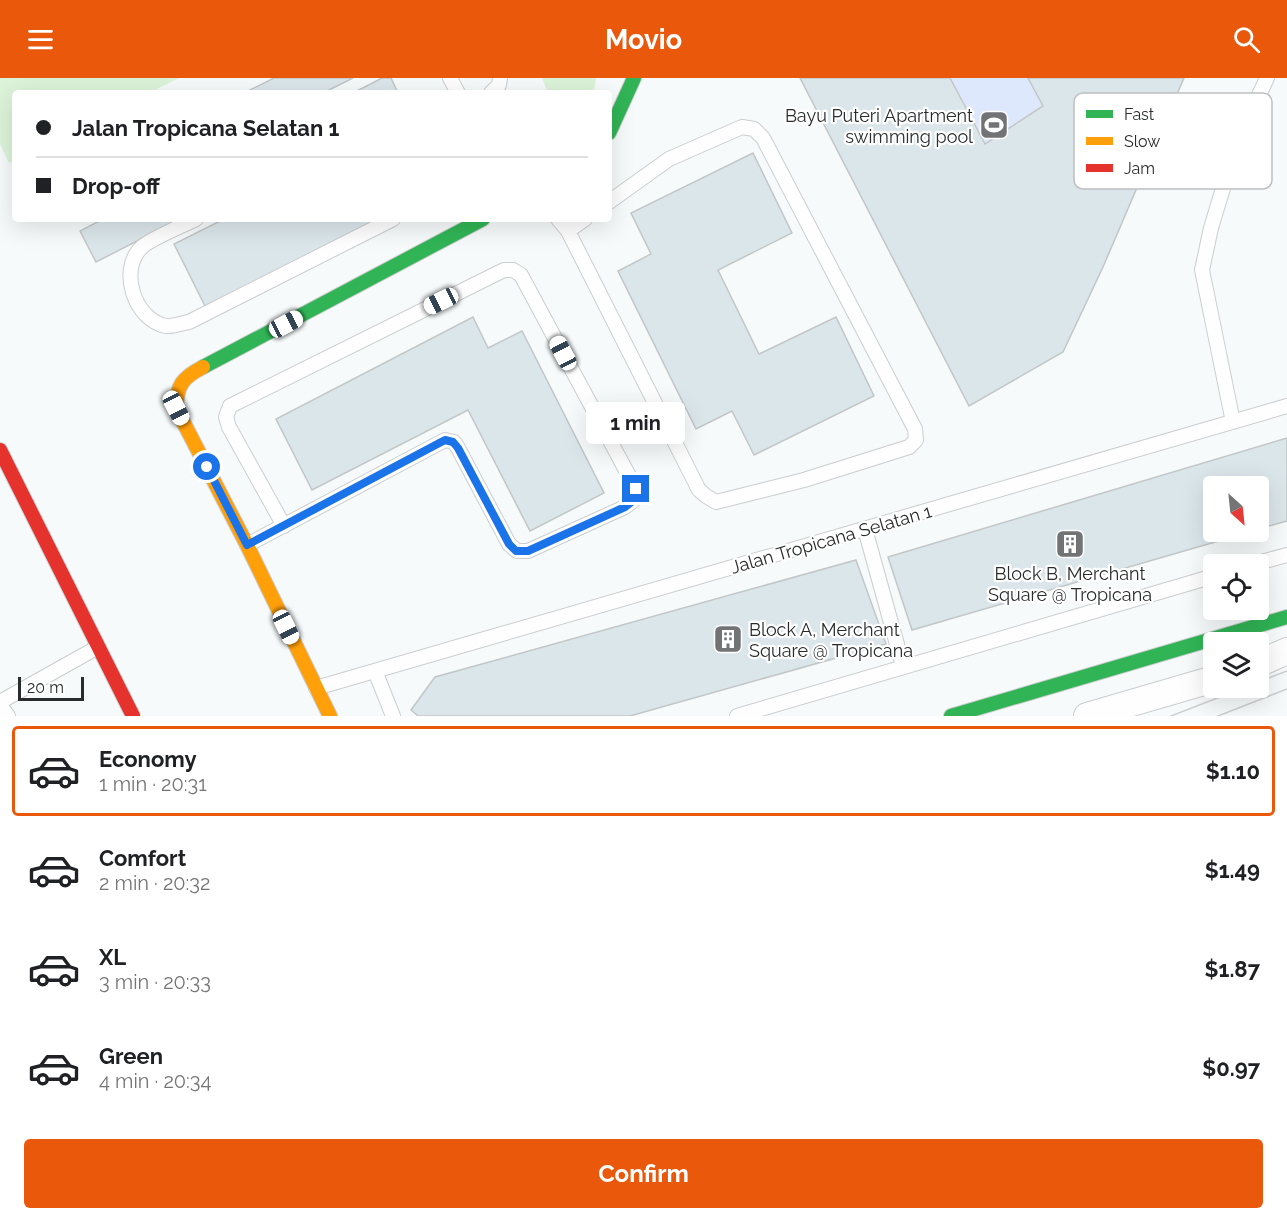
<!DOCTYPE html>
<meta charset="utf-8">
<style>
:root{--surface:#fff;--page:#f6f6f6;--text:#202124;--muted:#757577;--line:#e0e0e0;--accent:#ea580c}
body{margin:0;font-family:Raleway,sans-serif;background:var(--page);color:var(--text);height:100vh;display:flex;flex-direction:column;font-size:22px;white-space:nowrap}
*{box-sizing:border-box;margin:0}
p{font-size:20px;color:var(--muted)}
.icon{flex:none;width:33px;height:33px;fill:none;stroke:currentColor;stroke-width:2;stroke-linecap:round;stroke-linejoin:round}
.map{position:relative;height:638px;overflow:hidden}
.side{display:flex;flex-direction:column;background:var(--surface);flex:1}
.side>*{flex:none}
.guide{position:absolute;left:12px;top:12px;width:600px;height:132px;border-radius:6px;box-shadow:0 6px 24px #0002;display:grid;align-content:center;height:132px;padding:0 24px;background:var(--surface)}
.needle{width:39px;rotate:153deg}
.tools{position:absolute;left:1203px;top:398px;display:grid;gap:12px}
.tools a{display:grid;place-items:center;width:66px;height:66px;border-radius:6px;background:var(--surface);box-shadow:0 6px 24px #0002;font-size:30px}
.scale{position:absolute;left:18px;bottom:15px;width:66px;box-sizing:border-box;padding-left:6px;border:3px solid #292b2c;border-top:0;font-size:16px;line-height:21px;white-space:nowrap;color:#292b2c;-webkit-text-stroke:4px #fff;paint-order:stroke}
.end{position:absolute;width:27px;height:27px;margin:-14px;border:8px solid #1a73e8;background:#fff;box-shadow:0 0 0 3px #fff}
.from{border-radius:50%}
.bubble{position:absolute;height:42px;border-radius:6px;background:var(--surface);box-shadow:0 6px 24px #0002;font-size:20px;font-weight:700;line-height:42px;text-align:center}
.car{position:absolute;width:18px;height:36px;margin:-18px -9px;border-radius:8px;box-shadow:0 0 4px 2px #0007;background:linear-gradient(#fff 24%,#345 0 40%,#fff 0 76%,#345 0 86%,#fff 0)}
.guide b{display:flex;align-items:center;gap:21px;height:57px;font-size:22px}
.guide b+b{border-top:2px solid var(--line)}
.guide i{width:15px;height:15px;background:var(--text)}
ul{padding:10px 0 0;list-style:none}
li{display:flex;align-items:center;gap:18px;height:90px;margin:0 12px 9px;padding:0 12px;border:3px solid transparent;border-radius:6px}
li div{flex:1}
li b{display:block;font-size:22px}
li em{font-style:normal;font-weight:700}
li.active{border-color:var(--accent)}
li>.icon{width:54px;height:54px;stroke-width:1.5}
.button{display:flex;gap:12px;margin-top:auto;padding:12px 24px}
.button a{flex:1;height:69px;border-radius:6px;background:var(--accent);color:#fff;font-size:24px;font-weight:700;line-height:69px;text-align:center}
header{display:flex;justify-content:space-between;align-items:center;height:78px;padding:0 24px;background:var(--accent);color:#fff;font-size:27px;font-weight:700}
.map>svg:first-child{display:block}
.green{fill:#dcf3d9}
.water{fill:#dee8fc}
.building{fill:#dbe6eb;stroke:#c3c6c7;stroke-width:1.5}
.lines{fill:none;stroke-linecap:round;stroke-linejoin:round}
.lane-casing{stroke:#cbcdce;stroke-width:16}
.street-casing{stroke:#cbcdce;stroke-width:28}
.fast-casing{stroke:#cbcdce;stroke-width:16}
.slow-casing{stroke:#cbcdce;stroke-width:16}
.jam-casing{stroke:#cbcdce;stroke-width:16}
.lane{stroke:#fefefe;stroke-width:14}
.street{stroke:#fefefe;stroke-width:26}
.fast{stroke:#30b455;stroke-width:14}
.slow{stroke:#ff9f0a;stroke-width:14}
.jam{stroke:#e5322d;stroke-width:14}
.tram{stroke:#cfd0d0;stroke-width:1.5}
.route{stroke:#1a73e8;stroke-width:8}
.labels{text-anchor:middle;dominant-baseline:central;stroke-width:4.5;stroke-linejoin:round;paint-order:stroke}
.poi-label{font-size:18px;fill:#292b2c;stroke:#fff;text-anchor:end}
.street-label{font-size:18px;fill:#292b2c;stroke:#fff}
.key{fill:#fff;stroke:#bfbfc0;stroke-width:1.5}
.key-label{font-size:16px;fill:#292b2c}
</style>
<header><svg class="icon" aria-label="menu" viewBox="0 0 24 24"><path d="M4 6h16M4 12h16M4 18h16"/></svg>Movio<svg class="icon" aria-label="search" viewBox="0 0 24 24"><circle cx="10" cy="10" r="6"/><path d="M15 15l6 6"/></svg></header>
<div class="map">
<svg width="1287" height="638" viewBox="0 0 1287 638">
<rect width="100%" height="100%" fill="#f6fafa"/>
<path class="green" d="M0,0H179L149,15H15V82L9,85L0,66Z
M542,0H596L594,12L590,15H548Z"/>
<path class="water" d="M950,0H1028L1043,28L985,66Z"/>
<path class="building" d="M274,0H353L323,15H244Z
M382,0H391L398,15H353Z
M800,0H950L985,66L1043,28L1028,0H1184L1103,189L1063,274L969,328Z
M753,75L792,155L718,192L759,276L836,239L874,318L754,377L732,333L696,351L618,193L651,176L631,135Z
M103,141H180L96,184L80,153Z
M224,141H380L205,228L174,166Z
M473,239L488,270L522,253L604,415L530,453L468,332L312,412L276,341Z
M1287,360V443L1258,451V408H1214V453H1253L912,552L888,479Z
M856,482L886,566L630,638H418L411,632L435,599Z"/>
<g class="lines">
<g class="lane-casing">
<path id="lane" d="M450,0L458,15
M491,15L499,7L500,0
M196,141C184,147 150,161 142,169C118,191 134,242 166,248C173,249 182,245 189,244L393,141
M558,141L568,153L699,412L706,418L716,424L804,402L909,369L916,362L915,351L763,60L754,51L742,49L669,81L609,124
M568,153L585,141
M1233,344L1202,192L1211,150L1237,64L1267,0
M865,451L903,588
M247,467L445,362L454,364L458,370L509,466L517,473H528L625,429L634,422L636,411L521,197L513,192H504L230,328L226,339L229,349L284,448
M1254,486L1287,477
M375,593L393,638
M316,610L1287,328
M0,624L98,569
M0,627L8,638
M737,638L1214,498"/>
</g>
<g class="street-casing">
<path id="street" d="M1258,586L1287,573
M1087,638L1214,601"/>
</g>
<g class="fast-casing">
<path id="fast" d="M609,55L634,0
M203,289L483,141
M951,638L1287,539"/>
</g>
<g class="slow-casing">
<path id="slow" d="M203,289C182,300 177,307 176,330L247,467L330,638"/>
</g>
<g class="jam-casing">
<path id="jam" d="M0,372L133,638"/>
</g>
<use href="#lane" class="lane"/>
<use href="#street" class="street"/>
<use href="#fast" class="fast"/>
<use href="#slow" class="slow"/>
<use href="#jam" class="jam"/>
<path class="tram" d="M1258,604L1287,593
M1171,638L1246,609
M1218,638L1287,611"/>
</g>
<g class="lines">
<path class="route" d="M207,389L247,467L445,362L453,364L458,370L509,466L516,473H528L625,429L634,422L636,411"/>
</g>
<defs>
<g id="stadium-square" transform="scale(1.5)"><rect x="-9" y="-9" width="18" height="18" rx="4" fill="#717374" stroke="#fff"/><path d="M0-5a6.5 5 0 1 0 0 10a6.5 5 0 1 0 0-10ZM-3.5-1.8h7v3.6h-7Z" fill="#fff"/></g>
<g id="building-square" transform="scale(1.5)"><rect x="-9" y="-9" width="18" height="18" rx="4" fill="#717374" stroke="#fff"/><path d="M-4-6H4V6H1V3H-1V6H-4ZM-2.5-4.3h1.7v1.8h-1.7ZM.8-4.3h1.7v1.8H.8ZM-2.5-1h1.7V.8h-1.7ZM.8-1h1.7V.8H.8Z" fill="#fff"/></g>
</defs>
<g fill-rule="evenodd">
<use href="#stadium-square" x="994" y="47"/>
<use href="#building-square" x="1070" y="466"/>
<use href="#building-square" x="728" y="561"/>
</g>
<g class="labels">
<g class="poi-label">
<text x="973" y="37">Bayu Puteri Apartment<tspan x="973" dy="21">swimming pool</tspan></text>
<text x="1070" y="495" text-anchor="middle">Block B, Merchant<tspan x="1070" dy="21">Square @ Tropicana</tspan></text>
<text x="749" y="551" text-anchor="start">Block A, Merchant<tspan x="749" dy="21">Square @ Tropicana</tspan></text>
</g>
<g class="street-label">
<text transform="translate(831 461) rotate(-16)">Jalan Tropicana Selatan 1</text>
</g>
</g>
<rect x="1074" y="15" width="198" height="96" rx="9" class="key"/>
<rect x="1086" y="32" width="27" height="8" fill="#30b455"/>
<rect x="1086" y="59" width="27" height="8" fill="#ff9f0a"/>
<rect x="1086" y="86" width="27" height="8" fill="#e5322d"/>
<g class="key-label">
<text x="1124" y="42">Fast</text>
<text x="1124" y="69">Slow</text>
<text x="1124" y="96">Jam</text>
</g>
</svg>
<div class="tools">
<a><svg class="needle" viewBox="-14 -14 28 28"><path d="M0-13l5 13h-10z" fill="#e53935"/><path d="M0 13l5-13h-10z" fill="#757577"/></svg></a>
<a><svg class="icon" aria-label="locate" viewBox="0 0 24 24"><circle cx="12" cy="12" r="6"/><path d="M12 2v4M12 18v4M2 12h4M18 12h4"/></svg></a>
<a><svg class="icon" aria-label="layers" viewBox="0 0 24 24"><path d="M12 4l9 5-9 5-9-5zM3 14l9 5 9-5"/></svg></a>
</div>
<div class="scale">20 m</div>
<i class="end from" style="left:207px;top:389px"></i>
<i class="end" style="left:636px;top:411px"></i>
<div class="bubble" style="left:586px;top:324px;width:99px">1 min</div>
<i class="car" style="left:441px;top:223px;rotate:244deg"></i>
<i class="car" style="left:286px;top:246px;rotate:62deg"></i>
<i class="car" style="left:563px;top:275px;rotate:332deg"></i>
<i class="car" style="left:176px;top:330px;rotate:153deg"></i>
<i class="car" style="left:286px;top:549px;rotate:154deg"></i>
<div class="guide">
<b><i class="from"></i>Jalan Tropicana Selatan 1</b>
<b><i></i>Drop-off</b>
</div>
</div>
<section class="side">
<ul>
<li class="active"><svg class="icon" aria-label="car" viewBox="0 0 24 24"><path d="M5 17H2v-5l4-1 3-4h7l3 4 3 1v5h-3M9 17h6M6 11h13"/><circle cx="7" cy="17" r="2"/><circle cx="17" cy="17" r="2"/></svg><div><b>Economy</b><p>1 min · 20:31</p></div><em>$1.10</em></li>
<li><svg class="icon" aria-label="car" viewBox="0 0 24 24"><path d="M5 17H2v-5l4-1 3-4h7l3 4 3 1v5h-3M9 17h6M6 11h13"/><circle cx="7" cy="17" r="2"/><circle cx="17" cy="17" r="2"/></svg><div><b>Comfort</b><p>2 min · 20:32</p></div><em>$1.49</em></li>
<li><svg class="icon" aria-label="car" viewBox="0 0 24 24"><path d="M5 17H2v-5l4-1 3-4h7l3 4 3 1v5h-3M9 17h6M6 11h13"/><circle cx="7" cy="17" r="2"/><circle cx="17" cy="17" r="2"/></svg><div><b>XL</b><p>3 min · 20:33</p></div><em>$1.87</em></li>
<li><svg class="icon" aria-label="car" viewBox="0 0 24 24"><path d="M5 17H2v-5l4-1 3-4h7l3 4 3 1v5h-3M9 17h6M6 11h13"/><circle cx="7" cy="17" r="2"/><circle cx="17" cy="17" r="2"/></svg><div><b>Green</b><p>4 min · 20:34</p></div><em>$0.97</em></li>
</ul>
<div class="button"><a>Confirm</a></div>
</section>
